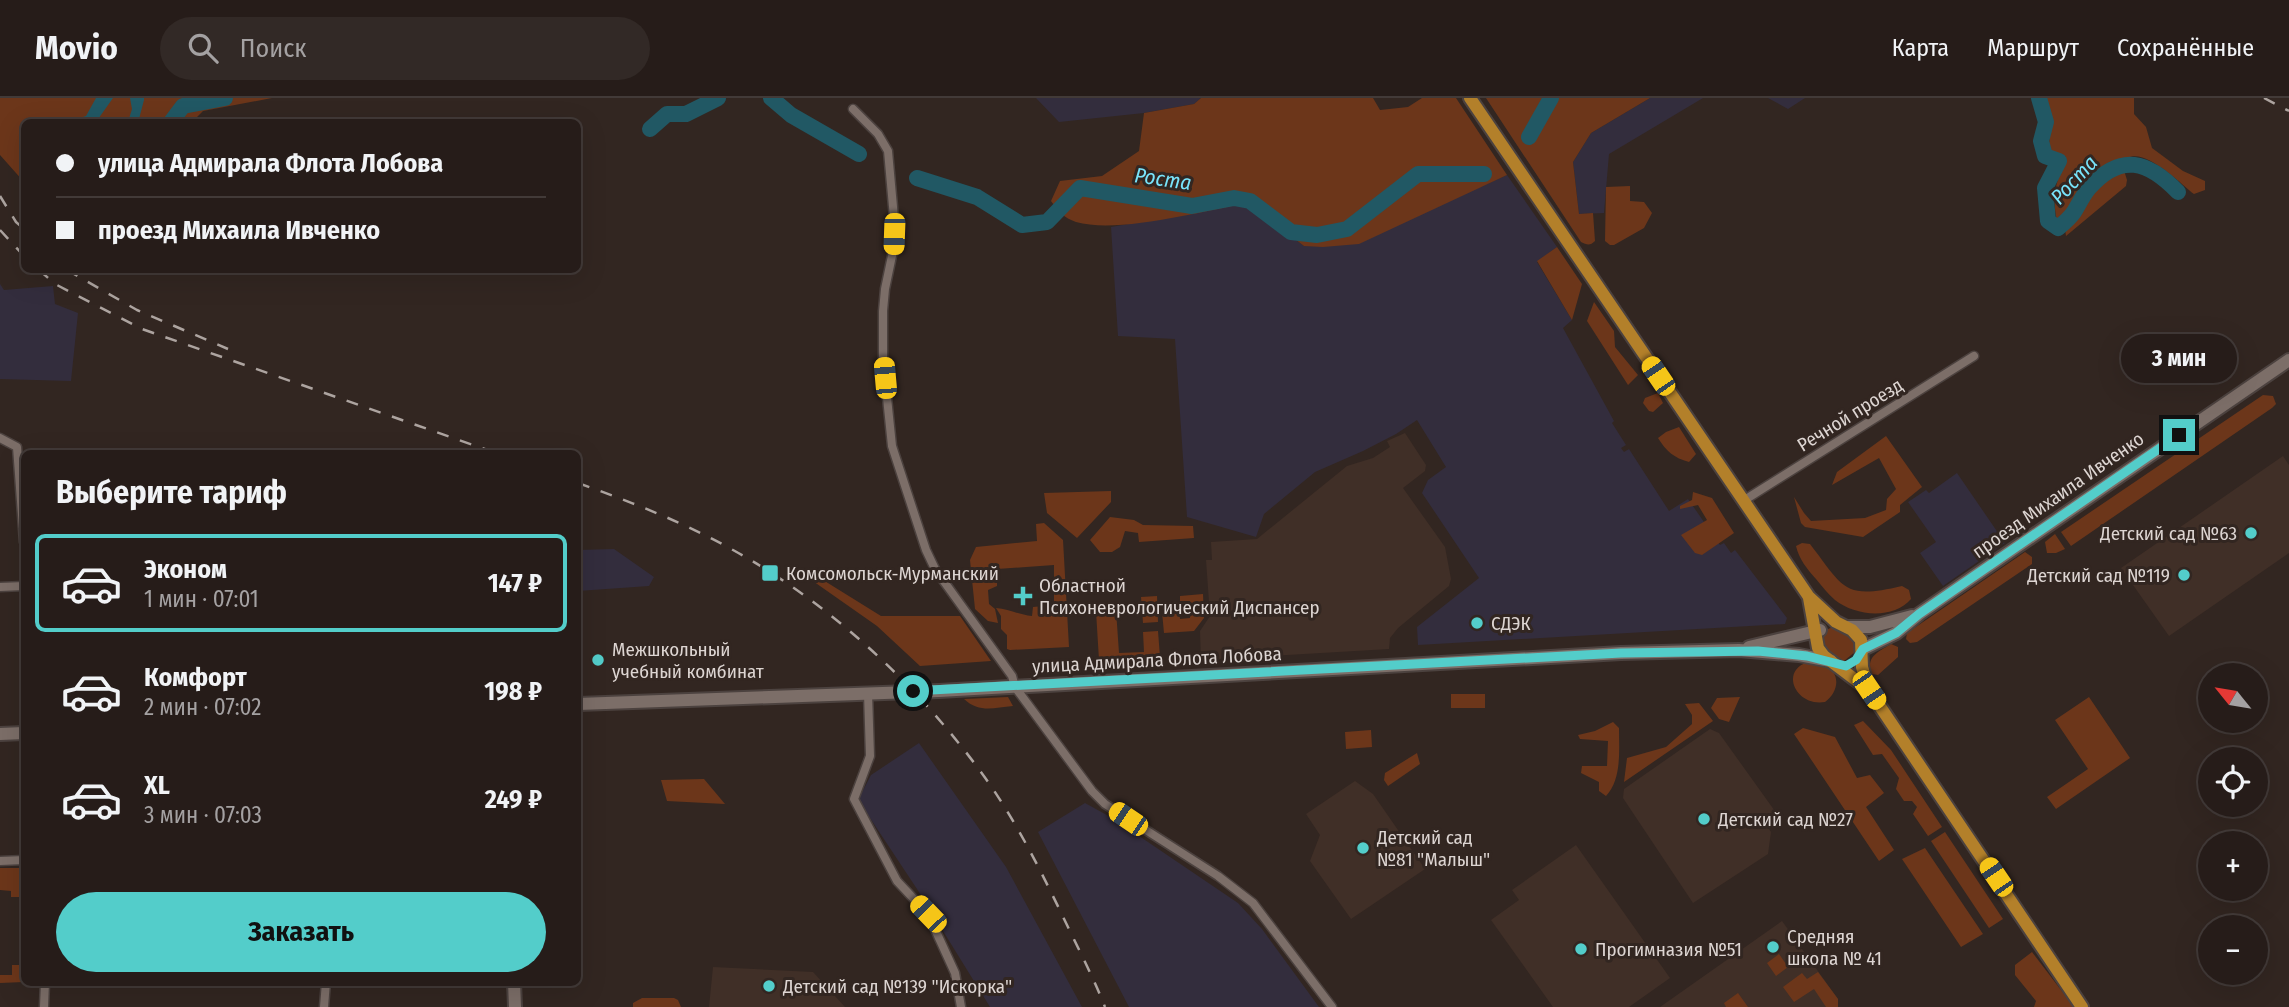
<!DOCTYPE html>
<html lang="ru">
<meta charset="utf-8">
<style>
:root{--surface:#261c19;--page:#322926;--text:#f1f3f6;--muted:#a4a1a2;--line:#423a38;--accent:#53cdca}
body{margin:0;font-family:"Fira Sans Condensed",sans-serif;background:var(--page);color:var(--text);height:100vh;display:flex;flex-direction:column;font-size:26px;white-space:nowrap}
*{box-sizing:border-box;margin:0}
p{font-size:23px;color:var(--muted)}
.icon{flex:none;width:38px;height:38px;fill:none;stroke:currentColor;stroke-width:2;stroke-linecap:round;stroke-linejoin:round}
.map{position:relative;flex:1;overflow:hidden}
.panel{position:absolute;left:21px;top:352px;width:560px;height:536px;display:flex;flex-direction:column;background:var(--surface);border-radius:10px;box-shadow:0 7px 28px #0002,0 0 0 2px var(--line)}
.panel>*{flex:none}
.hud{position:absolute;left:21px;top:21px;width:560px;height:154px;border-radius:10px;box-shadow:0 7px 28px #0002,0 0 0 2px var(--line);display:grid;align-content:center;height:154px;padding:0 35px;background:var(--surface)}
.needle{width:46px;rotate:300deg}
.tools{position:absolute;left:2198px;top:565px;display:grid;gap:14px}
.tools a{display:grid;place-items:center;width:70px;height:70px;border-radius:50%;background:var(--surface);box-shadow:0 7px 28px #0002,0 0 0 2px var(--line);font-size:35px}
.end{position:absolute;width:32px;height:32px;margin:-16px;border:9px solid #53cdca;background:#111;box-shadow:0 0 0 4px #111}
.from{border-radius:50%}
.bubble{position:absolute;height:49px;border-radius:24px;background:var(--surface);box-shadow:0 7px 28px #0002,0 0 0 2px var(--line);font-size:23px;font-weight:700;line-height:49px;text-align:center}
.car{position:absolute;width:21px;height:42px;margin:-21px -10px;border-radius:9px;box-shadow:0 0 5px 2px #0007;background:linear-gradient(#f5c518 24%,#345 0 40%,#f5c518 0 76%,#345 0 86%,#f5c518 0)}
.hud b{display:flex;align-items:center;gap:24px;height:66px;font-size:26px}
.hud b+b{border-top:2px solid var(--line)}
.hud i{width:18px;height:18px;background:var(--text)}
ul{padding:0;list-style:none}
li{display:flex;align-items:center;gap:21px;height:98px;margin:0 14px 10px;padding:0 21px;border:4px solid transparent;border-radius:10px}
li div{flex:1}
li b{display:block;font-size:26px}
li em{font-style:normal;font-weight:700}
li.on{border-color:var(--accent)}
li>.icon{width:63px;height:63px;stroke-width:1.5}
h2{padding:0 35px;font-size:32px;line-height:84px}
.button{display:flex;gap:14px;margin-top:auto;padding:14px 35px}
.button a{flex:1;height:80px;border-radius:42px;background:var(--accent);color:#111;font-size:28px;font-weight:700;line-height:80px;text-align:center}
header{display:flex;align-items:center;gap:42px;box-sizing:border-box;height:98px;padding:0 35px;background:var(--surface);border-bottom:2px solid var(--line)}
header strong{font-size:33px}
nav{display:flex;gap:38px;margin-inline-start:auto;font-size:24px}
.search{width:490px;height:63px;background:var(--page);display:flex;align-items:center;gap:18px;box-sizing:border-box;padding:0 24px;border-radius:38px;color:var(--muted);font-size:26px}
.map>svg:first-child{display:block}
.industrial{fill:#332d3d}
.built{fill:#402f27}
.green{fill:#6c361a}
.water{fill:#215864}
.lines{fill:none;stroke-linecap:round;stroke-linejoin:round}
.river{stroke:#215864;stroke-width:16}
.street-casing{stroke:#4c423f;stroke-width:11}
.secondary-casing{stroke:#4c423f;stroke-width:16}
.primary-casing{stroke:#4c423f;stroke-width:16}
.street{stroke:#7c6e68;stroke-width:8}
.secondary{stroke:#7c6e68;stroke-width:12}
.primary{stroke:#b3802a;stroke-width:12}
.rail{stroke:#ada4a0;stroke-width:2.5;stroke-dasharray:12 12;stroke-linecap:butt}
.route{stroke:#53cdca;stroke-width:9}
.poi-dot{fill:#53cdca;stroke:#322621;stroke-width:2.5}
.labels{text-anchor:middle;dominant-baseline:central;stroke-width:6;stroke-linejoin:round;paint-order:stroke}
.street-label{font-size:19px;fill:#ddd5d2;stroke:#322621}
.poi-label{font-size:19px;fill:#ddd5d2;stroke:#322621;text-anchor:start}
.water-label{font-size:21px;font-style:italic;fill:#79e4fb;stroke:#322621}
</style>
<header>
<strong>Movio</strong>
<div class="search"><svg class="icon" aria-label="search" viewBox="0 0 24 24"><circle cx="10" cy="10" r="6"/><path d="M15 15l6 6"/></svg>Поиск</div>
<nav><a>Карта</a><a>Маршрут</a><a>Сохранённые</a></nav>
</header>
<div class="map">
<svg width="2289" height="909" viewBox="0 0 2289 909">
<rect width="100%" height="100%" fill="#322621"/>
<path class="industrial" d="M1036,0H1201L1194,6L1144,15L1059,24Z
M1650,0H1703L1609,56L1604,115L1579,116L1573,64L1591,35Z
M1768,0H1805L1788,11Z
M1507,77L1557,149L1537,164L1572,222L1563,230L1614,323L1612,325L1626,347L1621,350L1624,354L1629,351L1669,413L1688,401L1720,447L1724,445L1731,455L1735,452L1787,520L1785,526L1418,547L1417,529L1479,480L1422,395L1428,382L1446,369L1417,322L1396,336L1363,353L1315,374L1264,416L1256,439L1187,419L1175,241L1118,238L1111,129L1248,105L1304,148L1480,89Z
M0,186L4,192L53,188L55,206L78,215L71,283L0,281Z
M1957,375L2005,445L1943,488L1920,455L1936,444L1908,404L1926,392L1929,395Z
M614,451L654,479L649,488L578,493V452Z
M919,645L1006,769L1082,909H990L917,791L858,702L871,677Z
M1085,705L1114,721L1238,805L1262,831L1319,909H1129L1038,734Z"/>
<path class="built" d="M1405,335L1426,367L1425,373L1403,390L1445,449L1451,481L1449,488L1398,530L1390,540L1389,551L1201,562L1200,533L1210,518L1206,462H1212L1211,444L1257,441L1347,368L1373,360L1390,349L1387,343Z
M2283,358L2289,367V455L2169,538L2121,470Z
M1710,631L1719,635L1777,716L1765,725L1771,734L1768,756L1693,805L1623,700L1624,691Z
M1355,683L1373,696L1425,771L1351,821L1310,763L1320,737L1306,716Z
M1576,747L1670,880L1629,909H1553L1491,822L1519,802L1512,792Z
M1782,823L1838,901V909H1660Z
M713,869L813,874L845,909H709Z"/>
<path class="green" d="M0,0H272L203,13L192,24H24V37L20,39L21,53L24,54V84L0,57Z
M1201,0H1373L1380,12L1408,9L1422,0H1456L1507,77L1359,146L1323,149L1304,148L1248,105C1202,113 1118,136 1076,124C1064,120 1058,113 1051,103L1060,83L1102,78L1139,53L1144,15L1194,6Z
M1486,0H1650L1591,35L1573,64L1579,116L1593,115L1595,143C1590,148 1587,147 1581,144Z
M2047,0H2134V16L2146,29L2152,50L2183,73L2205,83V92L2194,96C2181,86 2136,40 2122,66L2127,82L2126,88L2066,138L2063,117L2057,123C2051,96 2057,83 2066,59L2050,54C2048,44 2050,39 2051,30C2052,20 2045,12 2047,0Z
M1630,88V103L1644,104L1652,115L1644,130L1614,147H1610L1605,143L1606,89Z
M1557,149L1582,186L1572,222L1537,163Z
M1594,204L1614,233L1615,249L1638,277L1628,287L1587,223Z
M1658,295L1663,305L1653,314L1649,313L1643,305L1645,300Z
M2263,297L2273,298L2276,306L2272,310L2071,448L2061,434Z
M1679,329L1696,356L1689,364C1674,360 1666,353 1658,340L1666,334Z
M1886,338L1922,389L1900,407V414L1863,439L1805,429L1801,425L1794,399L1804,415L1811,423L1865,420L1886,412L1887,401L1896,391L1879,360L1832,387L1837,374Z
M1111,393V404L1077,440L1047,415L1044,395Z
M1693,394L1712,400L1734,435L1702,457L1695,455L1681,437L1707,422L1698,407L1680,411V408L1692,402Z
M1110,419L1134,422L1143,427L1193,428L1194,440L1139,444L1138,435L1125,433L1120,449L1112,454H1100L1090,442Z
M1044,425L1063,442L1069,549L1010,552L1007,551V537L1001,531V518L996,510C1009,511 1019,517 1032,518L1033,509L1054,507V467L997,471V488L988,492L989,506L995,511L998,525L988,523L975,511L970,462L976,449L1037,443L1036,426Z
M2055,436L2065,451L2056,455H2047L2045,444Z
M1802,445L1810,446C1844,490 1843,502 1902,488L1909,492L1911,501C1893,522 1855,518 1835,502C1828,496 1822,488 1816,481C1807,471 1799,461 1796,448Z
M2025,454L2032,459V466L1917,544L1910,545L1906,541L1907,535Z
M815,477L881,518H960L991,563L920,568L877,528L810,481Z
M1203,496L1204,520L1194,533L1164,535L1162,514L1179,513L1180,521L1190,520V503H1180V498Z
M1157,498L1158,524L1143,525L1141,499Z
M1116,512L1119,555L1144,554L1143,534L1158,533L1160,559L1099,562L1096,513Z
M1837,529L1855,541L1856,553L1844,563C1825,560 1808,531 1837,529Z
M1891,546L1898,549V559L1878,577L1872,576C1865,559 1878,554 1891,546Z
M1808,564C1814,565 1821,565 1825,567C1842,576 1838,595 1825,604C1796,609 1779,573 1808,564Z
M1451,596H1485V610H1451Z
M1008,599L1013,608C993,610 979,615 964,601Z
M1740,599L1729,624L1719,621L1711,610L1717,600Z
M2089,599L2130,660L2056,711L2047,699L2088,671L2055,622Z
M1699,605L1713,623L1624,684L1627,660L1666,649L1692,626V617L1685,606Z
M1863,623L1891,652L1942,729L1928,738L1913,716L1917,709L1912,703H1904L1896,691L1899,680L1882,656L1873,657L1854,627Z
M1613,624L1619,630C1619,652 1622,681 1606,698L1599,693V684L1581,675L1582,668H1607L1608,643L1580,641L1578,637L1595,633Z
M1803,630L1835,639L1857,680L1870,677L1884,695L1866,709L1894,752L1879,763L1794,636Z
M1371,632L1372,649L1346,651L1345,634Z
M1417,655L1420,666L1388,688L1384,682L1385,675Z
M704,681L725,706L667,703L661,682Z
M1945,734L2003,821L1989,830L1931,743Z
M1925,750L1983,836L1961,849L1902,761Z
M21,770L24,772V825H22V799H11V793L0,792V770Z
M22,840H24V884L0,885V877H12V867H21Z
M2032,854L2074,909H2034L2036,903L2015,877V867Z
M1779,856L1788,869L1776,878L1767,865Z
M1818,874L1838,901V909H1826L1814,891L1794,904L1783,889L1802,875L1807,881Z
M1738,895L1748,909H1726L1724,905Z
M642,900H674L678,902L681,909H633V905Z"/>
<path class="water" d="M96,0H113L96,24H67L86,18Z
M130,0H144V2L139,21L134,24H128L132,11Z"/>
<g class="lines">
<path class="river" d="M771,0L791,17L859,56
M2039,0L2046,24L2041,43L2045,58L2059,63L2045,90L2048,123L2058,130C2064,125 2070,120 2074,114C2079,106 2083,97 2089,90C2121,54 2148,63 2178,94
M171,24L183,8L225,0
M650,31L667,16H686L718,0
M1529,39L1551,0
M917,80L977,99L1022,127L1047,124L1080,90L1192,108L1234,100L1250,103L1291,134L1317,137L1347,131L1418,76H1484"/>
<g class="street-casing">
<path id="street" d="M853,11L878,36L888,53L894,120L893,153L885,191L883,213V261L892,348L926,452L935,471L1012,578L1015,589L1092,693L1105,706L1218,778L1253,805L1332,909
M0,340L17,349L24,444
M1743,403L1974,258
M0,489L24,488
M868,595L870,658L854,701L897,783L928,816L955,875L961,909
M0,763L24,762
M44,909L45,884
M324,909L326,884"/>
</g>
<g class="secondary-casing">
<path id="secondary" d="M1847,529H1870L1912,518
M1749,549L1820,532
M1863,551L1896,535L1919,516L2289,262
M578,606L939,593L1621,555L1739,552L1799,557L1831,563
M0,636L24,635
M514,884L515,909"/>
</g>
<g class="primary-casing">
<path id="primary" d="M1470,0L1809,499L1836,524L1852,532L1861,542L1862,569L1869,592
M1809,500L1818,550L1824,558L1869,592L2082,909"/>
</g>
<use href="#street" class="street"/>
<use href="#secondary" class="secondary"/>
<use href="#primary" class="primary"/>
<path class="rail" d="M2264,0L2289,13
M0,98L16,124L24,131
M0,132L24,158
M39,172L55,186L142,231L496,355
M67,172L137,212L228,251
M191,352L200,355
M578,385C631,404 683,424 733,452C829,505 913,583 978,670C1014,718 1041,773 1067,827C1080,854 1094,881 1105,909"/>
</g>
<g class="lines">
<path class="route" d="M913,593L1621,555L1758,553L1807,558L1846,568L1856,562L1863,551L1896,535L1919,516L2179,337"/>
</g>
<g class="poi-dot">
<circle cx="2251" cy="435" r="7"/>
<rect x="761" y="466" width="18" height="18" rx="3.5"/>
<circle cx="2184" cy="477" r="7"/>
<path d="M1019.5 487.5h7v7h7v7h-7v7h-7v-7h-7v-7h7z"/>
<circle cx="1477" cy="525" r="7"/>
<circle cx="598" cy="562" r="7"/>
<circle cx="1704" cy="721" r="7"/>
<circle cx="1363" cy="750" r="7"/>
<circle cx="1773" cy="849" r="7"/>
<circle cx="1581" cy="851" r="7"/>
<circle cx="769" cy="888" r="7"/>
</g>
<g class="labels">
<g class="street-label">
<text transform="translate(1850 317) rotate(-32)">Речной проезд</text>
<text transform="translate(2058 397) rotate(-35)">проезд Михаила Ивченко</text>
<text transform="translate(1157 562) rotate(-3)">улица Адмирала Флота Лобова</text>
</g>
<g class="poi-label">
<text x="2237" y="435" text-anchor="end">Детский сад №63</text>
<text x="786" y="475">Комсомольск-Мурманский</text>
<text x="2170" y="477" text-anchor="end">Детский сад №119</text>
<text x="1039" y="487">Областной<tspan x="1039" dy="22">Психоневрологический Диспансер</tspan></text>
<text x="1491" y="525">СДЭК</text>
<text x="612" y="551">Межшкольный<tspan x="612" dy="22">учебный комбинат</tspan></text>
<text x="1718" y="721">Детский сад №27</text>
<text x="1377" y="739">Детский сад<tspan x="1377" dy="22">№81 "Малыш"</tspan></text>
<text x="1787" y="838">Средняя<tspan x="1787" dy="22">школа № 41</tspan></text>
<text x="1595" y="851">Прогимназия №51</text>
<text x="783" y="888">Детский сад №139 "Искорка"</text>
</g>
<g class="water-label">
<text transform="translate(1163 81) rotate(8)">Роста</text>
<text transform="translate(2074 82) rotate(-47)">Роста</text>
</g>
</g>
</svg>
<div class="tools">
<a><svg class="needle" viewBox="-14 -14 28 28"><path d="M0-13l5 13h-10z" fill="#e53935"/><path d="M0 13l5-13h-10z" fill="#a4a1a2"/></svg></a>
<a><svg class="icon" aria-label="locate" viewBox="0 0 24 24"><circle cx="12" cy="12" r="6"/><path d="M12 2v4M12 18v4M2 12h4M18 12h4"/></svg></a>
<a>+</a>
<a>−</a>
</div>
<i class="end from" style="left:913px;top:593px"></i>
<i class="end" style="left:2179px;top:337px"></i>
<div class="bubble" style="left:2121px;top:236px;width:116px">3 мин</div>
<i class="car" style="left:894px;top:136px;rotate:182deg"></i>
<i class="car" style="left:1658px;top:278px;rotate:326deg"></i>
<i class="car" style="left:885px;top:280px;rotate:355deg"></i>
<i class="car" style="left:1869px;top:592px;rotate:146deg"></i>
<i class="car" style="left:1128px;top:721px;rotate:304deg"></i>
<i class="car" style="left:1996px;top:779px;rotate:326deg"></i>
<i class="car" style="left:928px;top:816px;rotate:316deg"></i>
<div class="hud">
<b><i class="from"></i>улица Адмирала Флота Лобова</b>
<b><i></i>проезд Михаила Ивченко</b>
</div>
<section class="panel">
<h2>Выберите тариф</h2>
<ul>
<li class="on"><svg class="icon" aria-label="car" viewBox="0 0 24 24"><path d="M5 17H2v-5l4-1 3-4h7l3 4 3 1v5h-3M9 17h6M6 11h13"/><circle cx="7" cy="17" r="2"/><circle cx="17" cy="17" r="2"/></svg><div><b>Эконом</b><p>1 мин · 07:01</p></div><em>147 ₽</em></li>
<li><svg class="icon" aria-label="car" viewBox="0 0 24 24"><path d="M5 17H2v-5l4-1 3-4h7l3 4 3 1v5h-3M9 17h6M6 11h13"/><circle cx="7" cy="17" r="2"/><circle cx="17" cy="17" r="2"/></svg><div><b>Комфорт</b><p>2 мин · 07:02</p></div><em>198 ₽</em></li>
<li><svg class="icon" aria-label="car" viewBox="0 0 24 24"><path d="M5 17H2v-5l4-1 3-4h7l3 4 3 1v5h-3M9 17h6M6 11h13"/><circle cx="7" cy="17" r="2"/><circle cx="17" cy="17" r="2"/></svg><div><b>XL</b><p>3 мин · 07:03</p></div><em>249 ₽</em></li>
</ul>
<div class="button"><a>Заказать</a></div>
</section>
</div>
